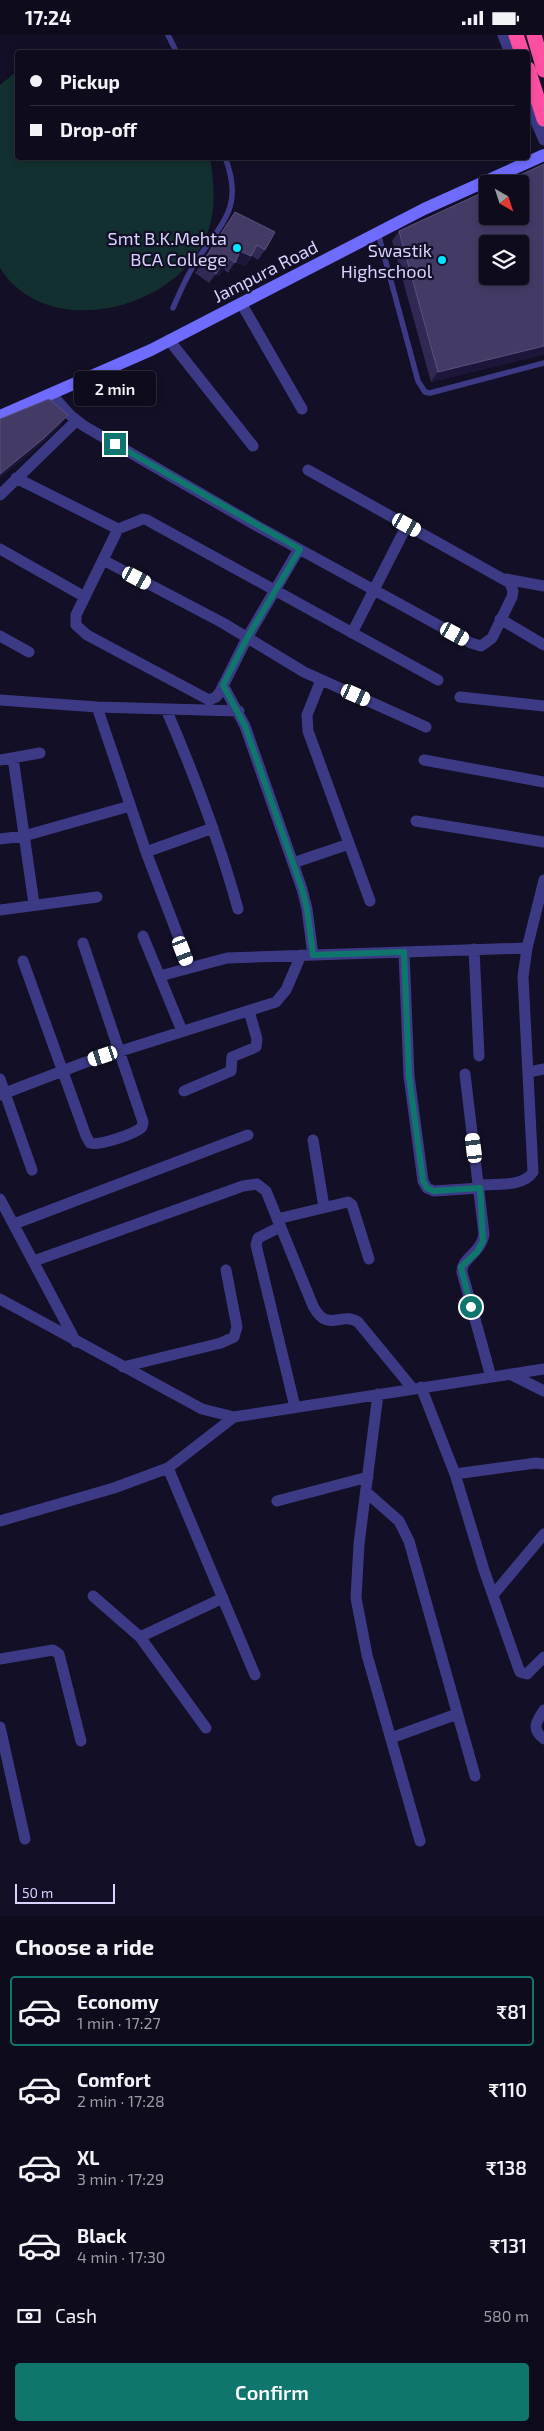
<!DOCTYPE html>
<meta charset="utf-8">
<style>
:root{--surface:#0e0b1c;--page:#1c1929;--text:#f1f3f6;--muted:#9b9ba3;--line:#2e2b3b;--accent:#0f766e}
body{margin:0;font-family:"Exo 2",sans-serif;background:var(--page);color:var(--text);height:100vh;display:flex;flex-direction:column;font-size:19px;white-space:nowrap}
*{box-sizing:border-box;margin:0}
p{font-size:16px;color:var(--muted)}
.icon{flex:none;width:28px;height:28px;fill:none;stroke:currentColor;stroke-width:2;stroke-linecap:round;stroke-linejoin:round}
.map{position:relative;height:1881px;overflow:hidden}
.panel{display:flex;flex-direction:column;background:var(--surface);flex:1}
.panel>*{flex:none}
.hud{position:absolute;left:15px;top:15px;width:515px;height:110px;border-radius:5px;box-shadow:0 2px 8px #0003,0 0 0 1px var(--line);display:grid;align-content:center;height:110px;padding:0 15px;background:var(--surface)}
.needle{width:32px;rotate:141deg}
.buttons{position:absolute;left:479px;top:140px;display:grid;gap:10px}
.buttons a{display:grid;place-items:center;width:50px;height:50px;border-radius:5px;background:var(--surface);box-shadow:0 2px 8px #0003,0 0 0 1px var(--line);font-size:25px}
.scale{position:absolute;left:15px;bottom:12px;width:100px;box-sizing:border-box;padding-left:5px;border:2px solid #d9d4ff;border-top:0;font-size:14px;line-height:18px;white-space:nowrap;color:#d9d4ff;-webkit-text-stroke:4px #130f26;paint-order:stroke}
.end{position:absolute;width:22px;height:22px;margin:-11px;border:6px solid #0f766e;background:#fff;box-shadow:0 0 0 2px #fff}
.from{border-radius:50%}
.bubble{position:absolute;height:35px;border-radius:5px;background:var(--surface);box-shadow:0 2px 8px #0003,0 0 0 1px var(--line);font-size:16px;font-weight:600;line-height:35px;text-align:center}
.car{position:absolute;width:15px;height:30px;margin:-15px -8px;border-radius:6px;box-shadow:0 0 4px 1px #0007;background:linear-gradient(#fff 24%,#345 0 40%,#fff 0 76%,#345 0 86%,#fff 0)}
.hud b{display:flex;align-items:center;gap:18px;height:48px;font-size:19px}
.hud b+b{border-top:1px solid var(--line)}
.hud i{width:12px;height:12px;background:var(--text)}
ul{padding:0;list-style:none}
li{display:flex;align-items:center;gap:15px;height:70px;margin:0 10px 8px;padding:0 5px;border:2px solid transparent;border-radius:5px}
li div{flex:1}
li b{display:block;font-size:19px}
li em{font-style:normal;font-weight:600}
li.current{border-color:var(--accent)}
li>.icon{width:45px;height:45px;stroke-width:1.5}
h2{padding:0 15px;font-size:22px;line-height:60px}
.pay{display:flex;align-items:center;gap:12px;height:55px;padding:0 15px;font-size:19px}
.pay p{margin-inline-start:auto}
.button{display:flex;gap:10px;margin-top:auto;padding:10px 15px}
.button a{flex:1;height:58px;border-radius:5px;background:var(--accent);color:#fff;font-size:20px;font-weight:600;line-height:58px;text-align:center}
.status{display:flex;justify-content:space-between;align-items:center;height:35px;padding:0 25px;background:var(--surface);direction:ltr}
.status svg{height:14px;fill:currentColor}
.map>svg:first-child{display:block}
.garden{fill:#12302f}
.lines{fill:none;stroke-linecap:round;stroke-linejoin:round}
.lane{stroke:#3d3a85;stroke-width:5.5}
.street{stroke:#3d3a85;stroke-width:11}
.secondary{stroke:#6f6bff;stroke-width:12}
.highway{stroke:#ff4fa3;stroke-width:15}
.wall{fill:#312854}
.shaded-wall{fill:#1d163a}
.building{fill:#433a66;stroke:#5a527e;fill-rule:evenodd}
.route{stroke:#0f766e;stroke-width:6}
.poi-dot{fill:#00e5ff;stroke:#130f26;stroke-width:2}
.labels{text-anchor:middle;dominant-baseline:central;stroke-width:4.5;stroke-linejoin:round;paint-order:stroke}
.poi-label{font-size:18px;fill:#d9d4ff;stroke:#130f26;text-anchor:end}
.street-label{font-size:18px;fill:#d9d4ff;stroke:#130f26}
</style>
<div class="status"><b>17:24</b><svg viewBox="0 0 49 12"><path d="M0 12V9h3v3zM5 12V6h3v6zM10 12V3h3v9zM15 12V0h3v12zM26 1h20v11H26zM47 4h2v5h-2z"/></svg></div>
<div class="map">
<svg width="544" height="1881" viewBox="0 0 544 1881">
<rect width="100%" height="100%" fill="#130f26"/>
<path class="garden" d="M17,36L18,122L210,123C215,153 217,184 201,212C164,278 45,304 0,233V50Z"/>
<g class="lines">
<path class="lane" d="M168,0L177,18
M378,198L418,346L425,357L430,358L544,328
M173,273C180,257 187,240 197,225C223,186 244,172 225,122"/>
<path class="street" d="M503,0L510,18
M528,68L544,105
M241,268L302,374
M169,305L253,411
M51,359L70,380L84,391L257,491L471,608L481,611L492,603L512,562L513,556L510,548L308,435
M16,443L118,494L143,484L147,485L438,645
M0,460L76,386
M118,494L76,580V590L87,600L209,665L216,662L220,657L247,603L299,514
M0,514L85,562
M103,525L223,588L304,637L426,692
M506,544L544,551
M500,584L544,610
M352,598L407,490
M0,601L29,617
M321,645L307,680L308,696L370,866
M223,650L245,691L302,854L307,874L313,920
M460,662L544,671
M0,665L97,672L239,676
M97,672L146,817L190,932
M166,674C194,739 219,805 238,874
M13,723L34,869
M0,725L40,718
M424,725L544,747
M416,786L544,807
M0,804L24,801L130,771
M146,817L213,793
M293,828L349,809
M0,875L97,862
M143,901L182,996
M474,914L479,1021
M404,917L409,1041L423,1146L427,1153L434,1156L480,1153
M23,926L86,1101L90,1108C99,1111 135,1099 142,1092L143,1087L83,908
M160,941L227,923L527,913
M529,1037L544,1034
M465,1039L484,1199C481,1219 461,1223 462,1237L491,1342
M0,1044L32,1135
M184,1056L231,1036L232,1022L256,1012L257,1004L249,976
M0,1060L86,1027L276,967L286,955L301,920
M313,1105L324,1172
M479,1150C495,1149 524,1152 533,1137L523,942L527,913L544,845
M0,1164L76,1307
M277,1184L348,1167L352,1170L369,1224
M14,1189L248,1100
M280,1192L258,1203L256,1210L295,1372
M34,1226L243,1151L257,1149L266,1156L313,1271C328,1299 340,1276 358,1287L413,1354
M0,1264L202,1374L234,1382L544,1334
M123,1332L221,1308L234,1302L237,1292L226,1235
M510,1339L544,1356
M421,1352L455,1439L484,1535L518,1632L520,1637L527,1639L544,1622
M378,1359L359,1509L356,1563L367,1620L420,1806
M168,1433L255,1640
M455,1439L536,1428L544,1429
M366,1457L399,1486L409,1506L475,1741
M277,1466L368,1442
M0,1486L114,1453L168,1433L234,1382
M493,1560L544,1499
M93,1561L140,1602L206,1693
M140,1602L223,1563
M0,1624L53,1615L59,1619L81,1706
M544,1675C536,1687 531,1694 544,1704
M0,1692L25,1804
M391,1703L457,1679"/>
<path class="secondary" d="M0,381L151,315L424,174L544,120"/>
<path class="highway" d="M516,0L522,18
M534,0L544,35
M528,34L544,84"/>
</g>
<path class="wall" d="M229,186L265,215L258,225L252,221L245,231L235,227L228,238L224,234L219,241L215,240L209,248L195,238Z
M399,196L544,319L431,347L392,206Z"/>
<path class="shaded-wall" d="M240,216L251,221L245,231L233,226Z
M221,230L226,231L219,241L215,240Z
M544,311V319L431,347L438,337Z
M68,380L61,390L37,413L0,443V439Z"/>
<path class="building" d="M544,129V311L438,337L399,196L488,155V181H520V149H501ZM488,209H520V241H488Z
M235,177L275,197L265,215L257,210L251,221L240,216L235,228L229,223L226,231L221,230L216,239L202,228Z
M49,364L68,380L44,403L0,439V384Z"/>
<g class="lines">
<path class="route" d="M115,409L300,514L247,603L223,650L245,691L302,854L307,874L313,920L404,917L409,1041L423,1146L427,1153L434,1156L480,1153L483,1206L477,1217L461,1232L471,1272"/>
</g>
<g class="poi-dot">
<circle cx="237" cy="213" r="5"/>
<circle cx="442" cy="225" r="5"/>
</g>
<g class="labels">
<g class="poi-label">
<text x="227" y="203">Smt B.K.Mehta<tspan x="227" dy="21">BCA College</tspan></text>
<text x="432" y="215">Swastik<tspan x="432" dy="21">Highschool</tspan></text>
</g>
<g class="street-label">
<text transform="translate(265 236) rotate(-27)">Jampura Road</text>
</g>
</g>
</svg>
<div class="buttons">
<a><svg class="needle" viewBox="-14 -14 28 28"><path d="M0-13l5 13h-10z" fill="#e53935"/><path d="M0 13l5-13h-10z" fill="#9b9ba3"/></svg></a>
<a><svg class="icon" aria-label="layers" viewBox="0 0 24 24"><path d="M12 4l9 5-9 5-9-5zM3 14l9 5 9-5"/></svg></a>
</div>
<div class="scale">50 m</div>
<i class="end from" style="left:471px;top:1272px"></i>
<i class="end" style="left:115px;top:409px"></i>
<div class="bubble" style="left:74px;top:336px;width:82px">2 min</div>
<i class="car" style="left:407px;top:490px;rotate:119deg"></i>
<i class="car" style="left:137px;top:543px;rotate:118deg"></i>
<i class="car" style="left:455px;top:599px;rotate:119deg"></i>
<i class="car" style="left:356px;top:660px;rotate:114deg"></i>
<i class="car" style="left:183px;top:916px;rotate:159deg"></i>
<i class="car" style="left:103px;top:1021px;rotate:252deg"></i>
<i class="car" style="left:474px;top:1113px;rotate:353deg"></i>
<div class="hud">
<b><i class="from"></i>Pickup</b>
<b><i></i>Drop-off</b>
</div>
</div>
<section class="panel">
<h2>Choose a ride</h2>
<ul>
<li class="current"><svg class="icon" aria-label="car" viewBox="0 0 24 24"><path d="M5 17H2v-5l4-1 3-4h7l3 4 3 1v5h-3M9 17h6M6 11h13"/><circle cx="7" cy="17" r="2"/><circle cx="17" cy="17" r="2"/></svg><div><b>Economy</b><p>1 min · 17:27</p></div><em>₹81</em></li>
<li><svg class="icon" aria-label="car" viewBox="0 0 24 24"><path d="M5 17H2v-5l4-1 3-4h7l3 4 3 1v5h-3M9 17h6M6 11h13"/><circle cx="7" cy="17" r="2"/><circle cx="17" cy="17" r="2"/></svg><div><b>Comfort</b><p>2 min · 17:28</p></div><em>₹110</em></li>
<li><svg class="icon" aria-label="car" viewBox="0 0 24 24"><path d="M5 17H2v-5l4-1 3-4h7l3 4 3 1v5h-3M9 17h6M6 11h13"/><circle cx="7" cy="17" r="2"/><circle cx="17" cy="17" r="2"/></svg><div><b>XL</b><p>3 min · 17:29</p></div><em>₹138</em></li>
<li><svg class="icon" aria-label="car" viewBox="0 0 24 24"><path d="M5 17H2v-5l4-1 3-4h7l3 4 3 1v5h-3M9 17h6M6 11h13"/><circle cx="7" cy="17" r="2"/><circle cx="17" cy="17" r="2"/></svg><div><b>Black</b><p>4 min · 17:30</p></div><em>₹131</em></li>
</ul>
<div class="pay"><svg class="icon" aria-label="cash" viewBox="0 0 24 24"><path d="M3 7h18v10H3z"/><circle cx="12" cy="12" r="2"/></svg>Cash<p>580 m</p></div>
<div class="button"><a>Confirm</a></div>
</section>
